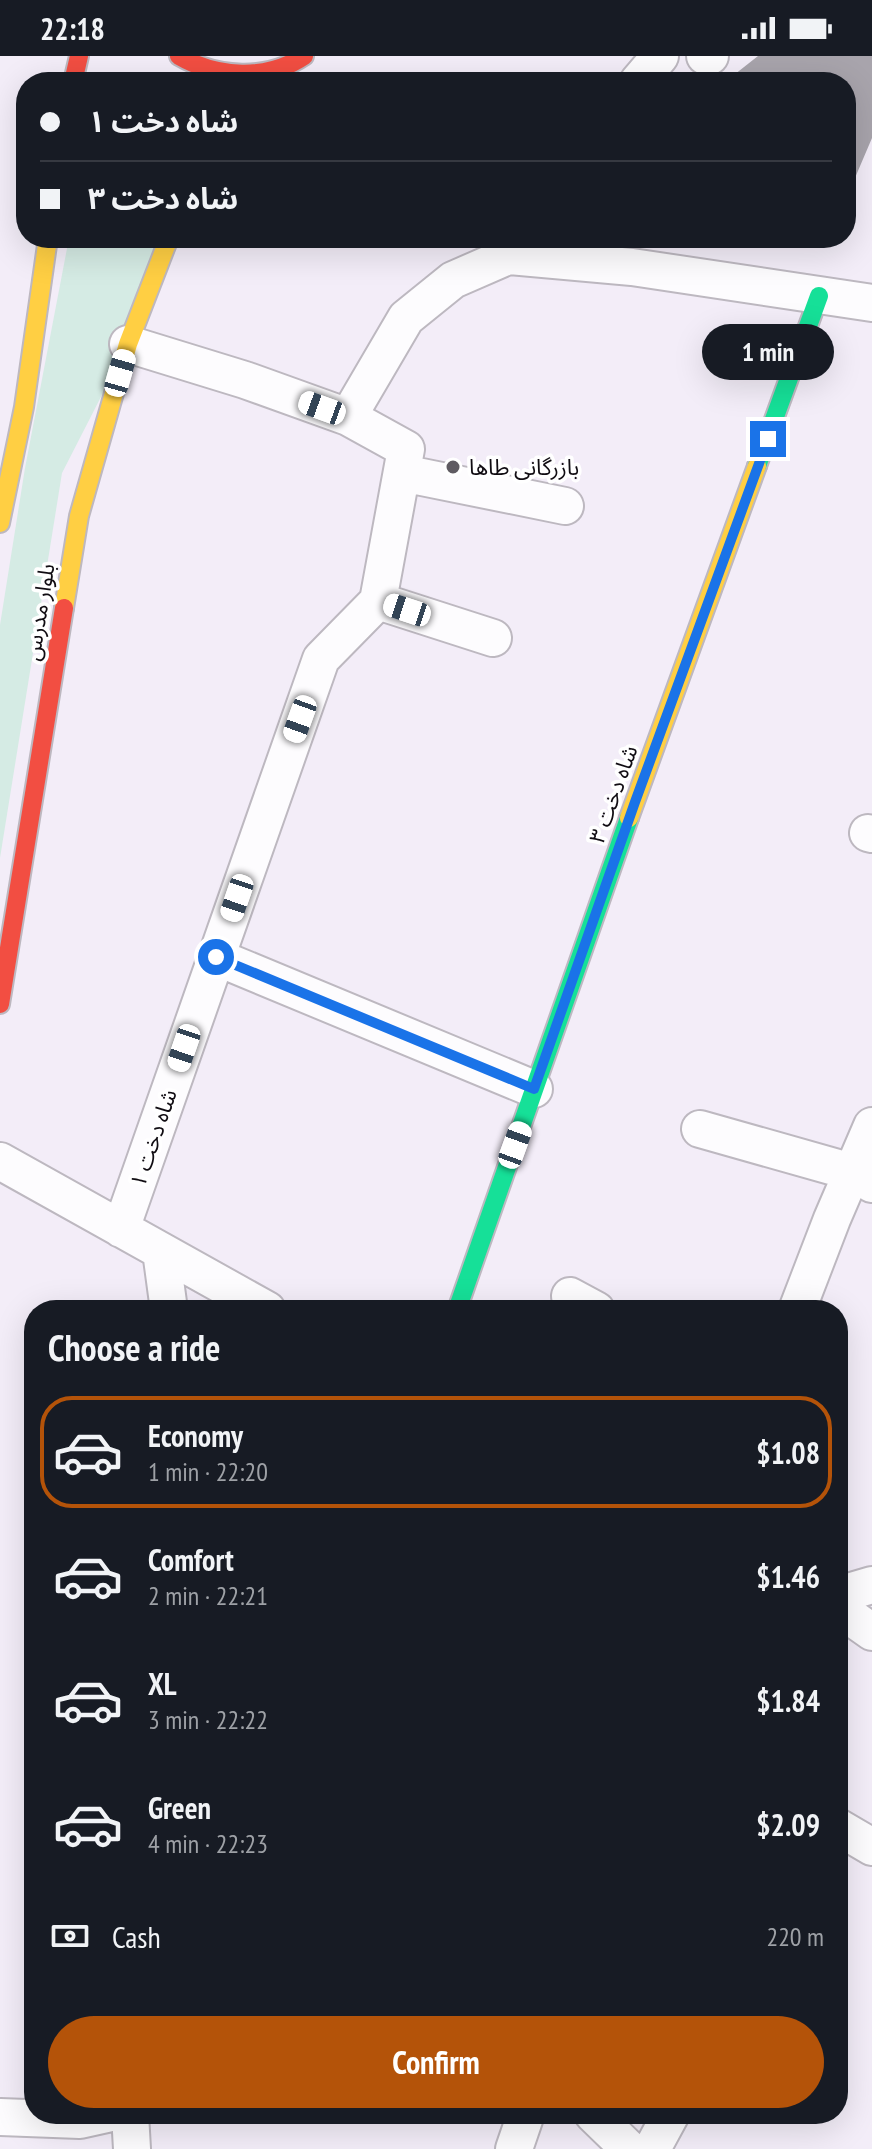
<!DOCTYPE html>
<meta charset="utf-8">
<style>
:root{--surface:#171b24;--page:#242831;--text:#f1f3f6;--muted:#9ea1a6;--line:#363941;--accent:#b45309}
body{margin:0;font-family:"PT Sans Narrow","Noto Sans Arabic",sans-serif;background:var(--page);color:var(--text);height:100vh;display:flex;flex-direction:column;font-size:30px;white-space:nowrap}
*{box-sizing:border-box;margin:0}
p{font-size:26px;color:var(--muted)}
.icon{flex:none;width:44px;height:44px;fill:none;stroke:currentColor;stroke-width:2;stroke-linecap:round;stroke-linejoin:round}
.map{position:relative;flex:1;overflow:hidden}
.side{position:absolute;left:24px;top:1244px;width:824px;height:824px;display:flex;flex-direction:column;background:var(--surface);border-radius:32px;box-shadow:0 8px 32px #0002}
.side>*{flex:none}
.guide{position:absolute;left:16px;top:16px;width:840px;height:176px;border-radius:32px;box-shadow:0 8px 32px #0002;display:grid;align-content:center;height:176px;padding:0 24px;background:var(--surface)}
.end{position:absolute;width:36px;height:36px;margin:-18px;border:10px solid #1a73e8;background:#fff;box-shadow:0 0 0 4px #fff}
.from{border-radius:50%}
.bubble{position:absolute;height:56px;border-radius:28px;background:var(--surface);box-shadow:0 8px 32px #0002;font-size:26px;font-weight:600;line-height:56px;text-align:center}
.car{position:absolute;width:24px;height:48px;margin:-24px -12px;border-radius:10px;box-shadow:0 0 6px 2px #0007;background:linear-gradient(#fff 24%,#345 0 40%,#fff 0 76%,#345 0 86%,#fff 0)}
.guide b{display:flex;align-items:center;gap:28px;height:76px;font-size:30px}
.guide b+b{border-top:2px solid var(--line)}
.guide i{width:20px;height:20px;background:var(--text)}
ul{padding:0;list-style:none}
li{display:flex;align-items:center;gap:24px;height:112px;margin:0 16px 12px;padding:0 8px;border:4px solid transparent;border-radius:32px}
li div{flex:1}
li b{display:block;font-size:30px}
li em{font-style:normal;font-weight:600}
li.selected{border-color:var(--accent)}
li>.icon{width:72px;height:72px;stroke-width:1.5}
h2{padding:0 24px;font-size:36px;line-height:96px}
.pay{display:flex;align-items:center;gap:20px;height:88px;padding:0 24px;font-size:30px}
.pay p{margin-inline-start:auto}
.button{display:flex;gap:16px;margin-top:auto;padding:16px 24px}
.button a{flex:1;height:92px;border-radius:48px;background:var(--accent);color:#fff;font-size:32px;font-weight:600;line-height:92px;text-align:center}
.status{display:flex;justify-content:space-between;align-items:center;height:56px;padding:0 40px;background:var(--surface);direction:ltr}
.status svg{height:22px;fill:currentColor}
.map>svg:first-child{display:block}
.green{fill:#d5ebe4}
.building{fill:#a8a4ac}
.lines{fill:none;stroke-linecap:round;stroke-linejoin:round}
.street-casing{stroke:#bdb8c0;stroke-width:40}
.fast-casing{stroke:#bdb8c0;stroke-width:22}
.slow-casing{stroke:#bdb8c0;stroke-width:22}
.jam-casing{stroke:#bdb8c0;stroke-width:22}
.street{stroke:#fdfcfe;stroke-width:36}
.fast{stroke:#16e098;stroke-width:18}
.slow{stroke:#ffcf43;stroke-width:18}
.jam{stroke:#f24e42;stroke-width:18}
.route{stroke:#1a73e8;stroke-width:10}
.poi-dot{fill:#5f5b62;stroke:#fff;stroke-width:3}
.labels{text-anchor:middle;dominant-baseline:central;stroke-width:7;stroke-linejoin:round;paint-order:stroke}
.poi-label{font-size:22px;fill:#100c12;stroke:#fff;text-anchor:start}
.street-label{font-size:22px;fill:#100c12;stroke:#fff}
</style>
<div class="status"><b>22:18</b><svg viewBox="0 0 49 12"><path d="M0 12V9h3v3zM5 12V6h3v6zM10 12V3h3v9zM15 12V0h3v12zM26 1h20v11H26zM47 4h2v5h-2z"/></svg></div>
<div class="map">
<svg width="872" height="2093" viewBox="0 0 872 2093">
<rect width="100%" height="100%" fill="#f3edf8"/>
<path class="green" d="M69,182H170L128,288L62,417L0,802V569L25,412Z"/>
<path class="building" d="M758,0H872V82L846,143V26H725Z"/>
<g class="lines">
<g class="street-casing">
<path id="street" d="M705,0H710
M638,26L660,0
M128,288L245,324L348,361L406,262L453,224L508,200L632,211L872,247
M402,417L565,450
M378,545L493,582
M868,777L872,778
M216,901L534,1033
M700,1073L852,1116L872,1128
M0,1105L267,1254
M121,1173L321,603L378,545L406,393L348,361
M161,1195L169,1254
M570,1240L596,1254
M797,1254L832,1163L872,1070
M838,1539L872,1529
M838,1552L872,1576
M838,1771L872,1791
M130,2058L132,2093
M593,2058L629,2093
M0,2061L80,2064L107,2058
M514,2093L526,2058
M652,2093L671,2058"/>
</g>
<g class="fast-casing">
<path id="fast" d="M757,410L819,240
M457,1254L629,762"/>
</g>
<g class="slow-casing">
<path id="slow" d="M0,467L24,351L48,182
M64,552L79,460L128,288L169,182
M629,762L757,410"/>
</g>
<g class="jam-casing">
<path id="jam" d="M179,0C217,22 267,25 304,0
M73,26L79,0
M0,948L64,552"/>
</g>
<use href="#street" class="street"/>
<use href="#fast" class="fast"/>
<use href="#slow" class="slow"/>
<use href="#jam" class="jam"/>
</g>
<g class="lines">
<path class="route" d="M216,901L534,1033L635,746L768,383"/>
</g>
<circle class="poi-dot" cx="453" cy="411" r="8"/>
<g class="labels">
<g class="poi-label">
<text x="469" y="411">بازرگانی طاها</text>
</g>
<g class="street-label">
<text transform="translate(39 556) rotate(-81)">بلوار مدرس</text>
<text transform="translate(613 738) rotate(-70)">شاه دخت ۳</text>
<text transform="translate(153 1082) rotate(-71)">شاه دخت ۱</text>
</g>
</g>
</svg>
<i class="end from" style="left:216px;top:901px"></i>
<i class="end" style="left:768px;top:383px"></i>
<div class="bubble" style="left:702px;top:268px;width:132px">1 min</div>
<i class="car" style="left:120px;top:317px;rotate:16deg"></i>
<i class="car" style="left:322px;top:352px;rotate:290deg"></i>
<i class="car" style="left:407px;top:554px;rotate:288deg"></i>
<i class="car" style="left:300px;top:663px;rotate:200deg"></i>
<i class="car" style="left:237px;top:842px;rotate:199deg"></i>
<i class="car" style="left:184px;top:992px;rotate:199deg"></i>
<i class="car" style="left:515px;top:1089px;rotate:20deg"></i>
<div class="guide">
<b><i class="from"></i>شاه دخت ۱</b>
<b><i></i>شاه دخت ۳</b>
</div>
<section class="side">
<h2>Choose a ride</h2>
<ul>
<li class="selected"><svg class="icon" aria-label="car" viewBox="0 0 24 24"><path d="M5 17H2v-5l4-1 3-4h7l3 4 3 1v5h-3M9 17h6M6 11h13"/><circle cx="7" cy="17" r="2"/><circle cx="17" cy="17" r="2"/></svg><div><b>Economy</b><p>1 min · 22:20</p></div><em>$1.08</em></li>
<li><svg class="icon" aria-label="car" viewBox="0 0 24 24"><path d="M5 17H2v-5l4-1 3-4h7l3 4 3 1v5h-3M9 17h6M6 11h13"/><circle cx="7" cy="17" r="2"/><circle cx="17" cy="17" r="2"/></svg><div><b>Comfort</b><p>2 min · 22:21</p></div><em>$1.46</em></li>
<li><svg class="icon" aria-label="car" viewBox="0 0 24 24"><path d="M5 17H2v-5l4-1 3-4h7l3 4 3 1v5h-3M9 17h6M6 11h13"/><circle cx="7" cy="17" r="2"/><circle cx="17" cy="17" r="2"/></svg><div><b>XL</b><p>3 min · 22:22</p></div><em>$1.84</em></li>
<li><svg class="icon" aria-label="car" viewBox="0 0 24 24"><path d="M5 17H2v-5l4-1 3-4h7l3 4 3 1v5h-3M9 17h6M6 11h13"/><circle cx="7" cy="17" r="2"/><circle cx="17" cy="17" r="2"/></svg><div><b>Green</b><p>4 min · 22:23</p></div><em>$2.09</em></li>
</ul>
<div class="pay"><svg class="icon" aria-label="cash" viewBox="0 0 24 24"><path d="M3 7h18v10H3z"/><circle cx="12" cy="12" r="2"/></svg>Cash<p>220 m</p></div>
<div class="button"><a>Confirm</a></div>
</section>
</div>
